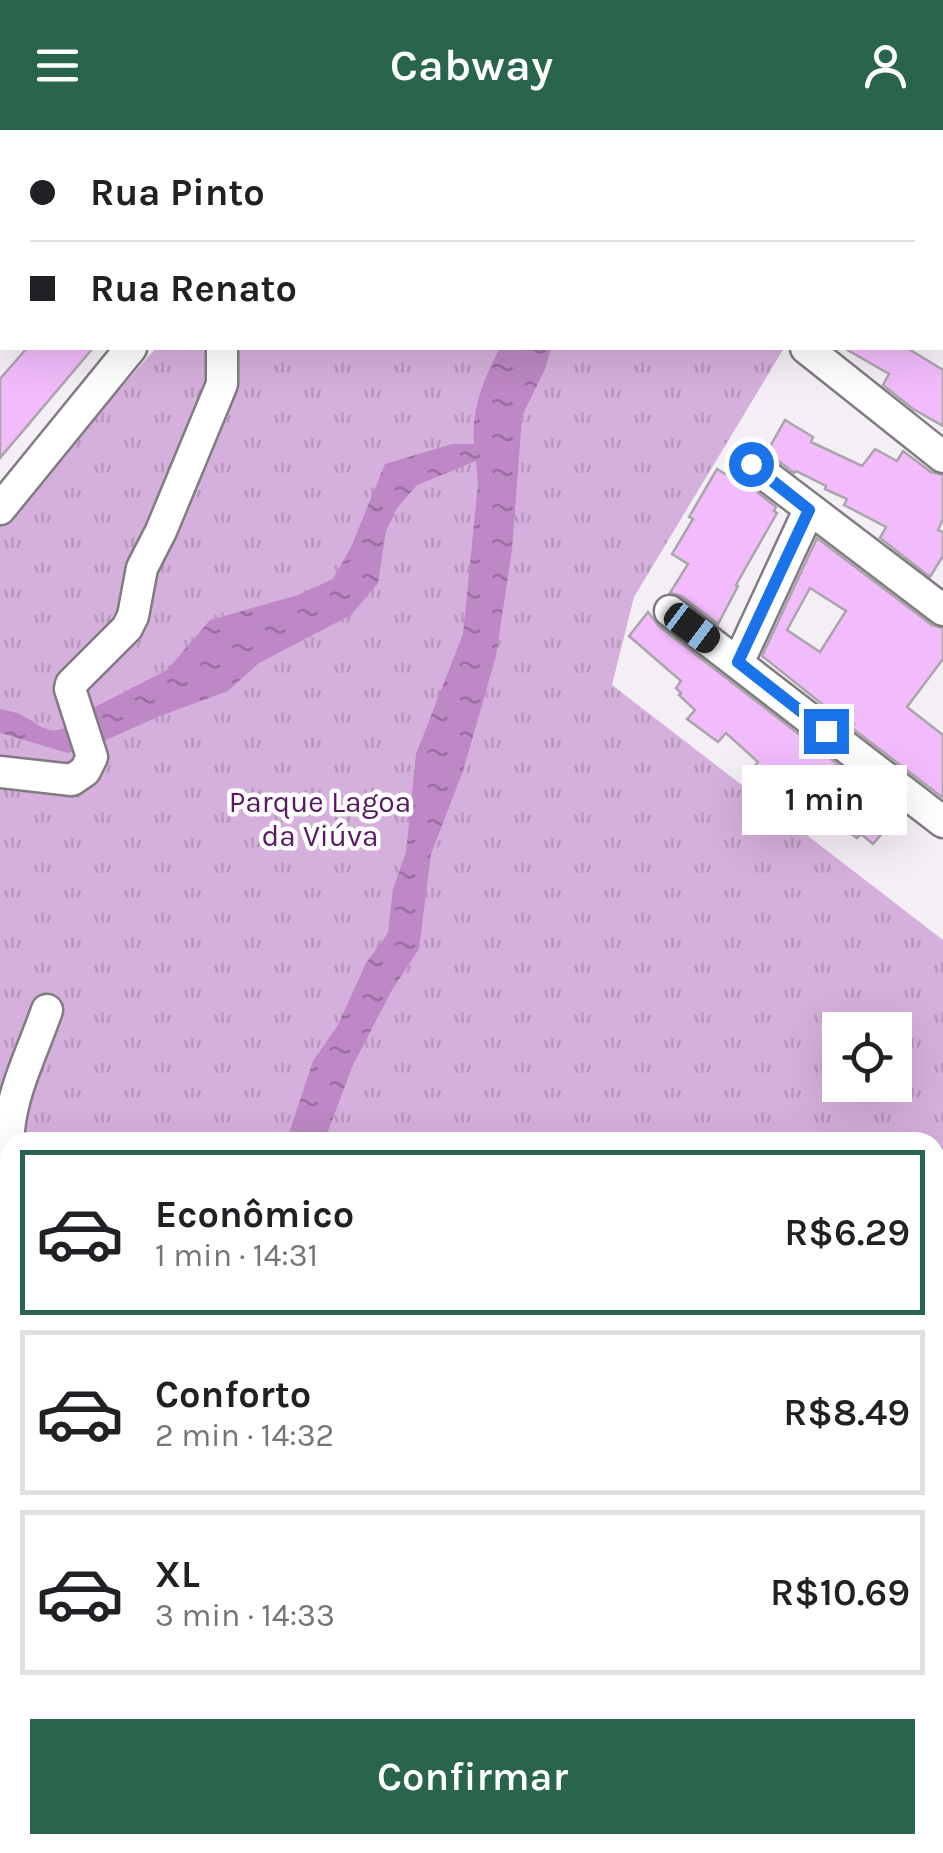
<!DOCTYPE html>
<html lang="pt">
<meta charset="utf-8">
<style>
:root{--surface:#fff;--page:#f2f2f2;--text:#202124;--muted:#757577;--line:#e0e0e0;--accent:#29644d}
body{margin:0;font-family:Karla,sans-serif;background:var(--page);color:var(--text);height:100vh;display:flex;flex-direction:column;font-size:38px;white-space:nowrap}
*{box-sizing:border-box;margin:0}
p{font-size:32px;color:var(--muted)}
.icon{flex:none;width:55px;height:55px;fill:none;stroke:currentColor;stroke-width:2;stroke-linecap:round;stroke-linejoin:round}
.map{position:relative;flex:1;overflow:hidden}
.sheet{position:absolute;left:0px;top:1002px;width:945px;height:722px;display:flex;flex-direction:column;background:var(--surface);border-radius:30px 30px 0 0;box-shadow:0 10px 40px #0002}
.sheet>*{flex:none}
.guide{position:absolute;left:0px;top:0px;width:945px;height:220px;box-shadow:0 10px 40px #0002;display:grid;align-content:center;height:220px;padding:0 30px;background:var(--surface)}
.fabs{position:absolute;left:822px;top:882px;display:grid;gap:20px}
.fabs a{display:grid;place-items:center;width:90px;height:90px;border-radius:0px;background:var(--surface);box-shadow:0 10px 40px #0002;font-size:50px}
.end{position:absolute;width:45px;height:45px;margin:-22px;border:12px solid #1a73e8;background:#fff;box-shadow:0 0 0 5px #fff}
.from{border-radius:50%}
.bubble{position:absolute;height:70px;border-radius:0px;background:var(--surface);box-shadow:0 10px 40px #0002;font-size:32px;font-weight:600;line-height:70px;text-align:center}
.car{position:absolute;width:30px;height:60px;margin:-30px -15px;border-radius:12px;box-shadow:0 0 8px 2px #0007;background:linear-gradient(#222 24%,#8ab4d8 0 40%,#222 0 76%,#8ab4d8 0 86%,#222 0)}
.guide b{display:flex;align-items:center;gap:35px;height:95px;font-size:38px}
.guide b+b{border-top:2px solid var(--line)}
.guide i{width:25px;height:25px;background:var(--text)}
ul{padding:18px 0 0;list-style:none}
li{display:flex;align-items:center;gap:30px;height:165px;margin:0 20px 15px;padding:0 10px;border:5px solid var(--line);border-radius:0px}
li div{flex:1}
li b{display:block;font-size:38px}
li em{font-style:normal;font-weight:600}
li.active{border-color:var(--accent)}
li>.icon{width:90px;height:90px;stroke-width:1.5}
.cta{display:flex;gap:20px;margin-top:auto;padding:20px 30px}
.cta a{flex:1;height:115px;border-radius:0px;background:var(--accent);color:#fff;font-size:40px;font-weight:600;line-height:115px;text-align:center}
header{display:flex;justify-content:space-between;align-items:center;height:130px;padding:0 30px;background:var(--accent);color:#fff;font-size:45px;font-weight:600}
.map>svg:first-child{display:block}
.forest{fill:url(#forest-crowns)}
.park{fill:url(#park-tufts);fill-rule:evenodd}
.water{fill:url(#water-ripples)}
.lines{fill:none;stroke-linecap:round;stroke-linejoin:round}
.stream{stroke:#bd88c5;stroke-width:6}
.building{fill:#f2bbfb;stroke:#aaa5ab;stroke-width:2.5;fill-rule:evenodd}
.minor-casing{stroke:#807c81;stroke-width:35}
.minor{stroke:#fff;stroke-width:30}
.route{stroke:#1a73e8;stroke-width:12}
.labels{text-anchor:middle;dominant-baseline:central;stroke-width:9;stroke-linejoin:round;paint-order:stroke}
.park-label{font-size:30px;fill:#591963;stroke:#fefefe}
</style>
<header><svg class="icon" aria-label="menu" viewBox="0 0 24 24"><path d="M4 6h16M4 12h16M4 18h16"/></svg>Cabway<svg class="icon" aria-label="person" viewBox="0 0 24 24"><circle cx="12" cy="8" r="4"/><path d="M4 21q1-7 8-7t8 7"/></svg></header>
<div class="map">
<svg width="943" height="1723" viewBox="0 0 943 1723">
<defs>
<pattern id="forest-crowns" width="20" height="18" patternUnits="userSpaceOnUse" patternTransform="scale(2.5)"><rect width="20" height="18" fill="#dfa9e8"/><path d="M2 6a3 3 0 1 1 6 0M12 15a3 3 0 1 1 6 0" fill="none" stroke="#bf91c7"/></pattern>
<pattern id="park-tufts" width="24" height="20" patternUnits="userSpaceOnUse" patternTransform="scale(2.5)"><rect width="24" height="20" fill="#d6b0dc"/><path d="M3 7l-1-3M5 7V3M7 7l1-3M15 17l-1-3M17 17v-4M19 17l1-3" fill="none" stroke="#b897bd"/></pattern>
<pattern id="water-ripples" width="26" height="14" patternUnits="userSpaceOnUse" patternTransform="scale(2.5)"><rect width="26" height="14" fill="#bd88c5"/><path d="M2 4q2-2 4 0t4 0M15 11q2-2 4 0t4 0" fill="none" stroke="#996fa0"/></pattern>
</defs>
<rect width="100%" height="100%" fill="#f4eff5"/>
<path class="forest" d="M10,1546V1715H127L124,1723H0V1563Z
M164,1715H802L814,1723H160Z"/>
<path class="park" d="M672,0H943V152L942,2H672Z
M156,218H784L634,467L612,555L943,810V1723H814L802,1715H935V1012H10V1438L0,1432V395ZM840,900H895V955H840Z"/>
<path class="water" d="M500,218H551L545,239L522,286L512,420L496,526L463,641L431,724L419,819L392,860L352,937L324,1012H286L313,931L338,895L366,833L388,803L393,759L406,722L416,624L463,504L478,354L476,331L417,355L397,378L386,401L378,453L351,485L259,533L228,561L160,586L99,613L89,587L93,578L167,540L210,490L298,465L333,449L351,417L385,334L452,314H474C471,280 484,247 500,218Z
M0,579C8,581 18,582 25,587C44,598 51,607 72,594L81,618L68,623L0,603Z"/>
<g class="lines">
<path class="stream" d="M151,1715V1723"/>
</g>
<path class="building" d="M27,218H93L0,328V249Z
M844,218H907L943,240V296L913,279L883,255L889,244Z
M785,290L813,307L811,312L862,336L875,319L897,331L903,321L931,342L943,345V389L938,400L943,402V426L930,447L880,408L886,397L844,375L847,369L825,359L826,356L796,341L794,343L767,322Z
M717,339L740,353L742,350L776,377L774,381L777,383L736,455L738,456L718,494L681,466L670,463L688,434L672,424L693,389L689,387Z
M817,408L932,495L943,498V529L907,577L943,605V668L852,598L854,594L827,578L762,526ZM810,458L846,481L820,522L787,500Z
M648,482L659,496L853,646L851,649L896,687L873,714L861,704L857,708L805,670L802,674L768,650L753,638L758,632L726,603L718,612L687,589L695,580L679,565L681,563L676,558L681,551L629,506Z"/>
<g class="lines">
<g class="minor-casing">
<path id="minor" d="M214,0L221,2
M175,2L185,0
M410,2L411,0
M658,2L659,0
M0,54L2,57
M806,218L943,327
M751,334L943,480
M0,379L131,218
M670,481L943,692
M738,533L809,380
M0,642L72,650L85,641L92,627L70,559L71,554L127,498L133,486L142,438L161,401L222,254V218
M0,1105C13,1061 3,1028 11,986C17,951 35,915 47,880
M935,1187L943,1191
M0,1440L10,1436"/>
</g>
<use href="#minor" class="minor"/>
</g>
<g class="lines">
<path class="route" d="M751,334L809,380L738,532L826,601"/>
</g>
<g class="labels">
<g class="park-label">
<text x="320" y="672">Parque Lagoa<tspan x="320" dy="34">da Viúva</tspan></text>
</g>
</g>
</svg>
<div class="fabs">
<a><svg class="icon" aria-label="locate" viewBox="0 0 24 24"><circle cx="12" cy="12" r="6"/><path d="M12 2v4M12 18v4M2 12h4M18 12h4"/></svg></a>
</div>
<i class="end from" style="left:751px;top:334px"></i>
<i class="end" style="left:826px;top:601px"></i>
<div class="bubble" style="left:742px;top:635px;width:165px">1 min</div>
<i class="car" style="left:692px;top:498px;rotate:127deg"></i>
<div class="guide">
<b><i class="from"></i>Rua Pinto</b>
<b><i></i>Rua Renato</b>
</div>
<section class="sheet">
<ul>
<li class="active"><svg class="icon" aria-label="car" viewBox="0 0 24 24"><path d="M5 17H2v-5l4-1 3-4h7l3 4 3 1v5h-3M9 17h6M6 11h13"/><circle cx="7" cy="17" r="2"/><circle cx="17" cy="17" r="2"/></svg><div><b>Econômico</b><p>1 min · 14:31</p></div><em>R$6.29</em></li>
<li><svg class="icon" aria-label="car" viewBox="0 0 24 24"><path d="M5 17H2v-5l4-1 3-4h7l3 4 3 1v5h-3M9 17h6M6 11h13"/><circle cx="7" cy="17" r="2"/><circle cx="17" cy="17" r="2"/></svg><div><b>Conforto</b><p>2 min · 14:32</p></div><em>R$8.49</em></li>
<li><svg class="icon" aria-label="car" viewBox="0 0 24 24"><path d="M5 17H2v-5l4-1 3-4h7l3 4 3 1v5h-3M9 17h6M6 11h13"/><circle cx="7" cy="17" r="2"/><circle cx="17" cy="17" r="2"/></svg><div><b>XL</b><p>3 min · 14:33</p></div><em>R$10.69</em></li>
</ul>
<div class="cta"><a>Confirmar</a></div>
</section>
</div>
